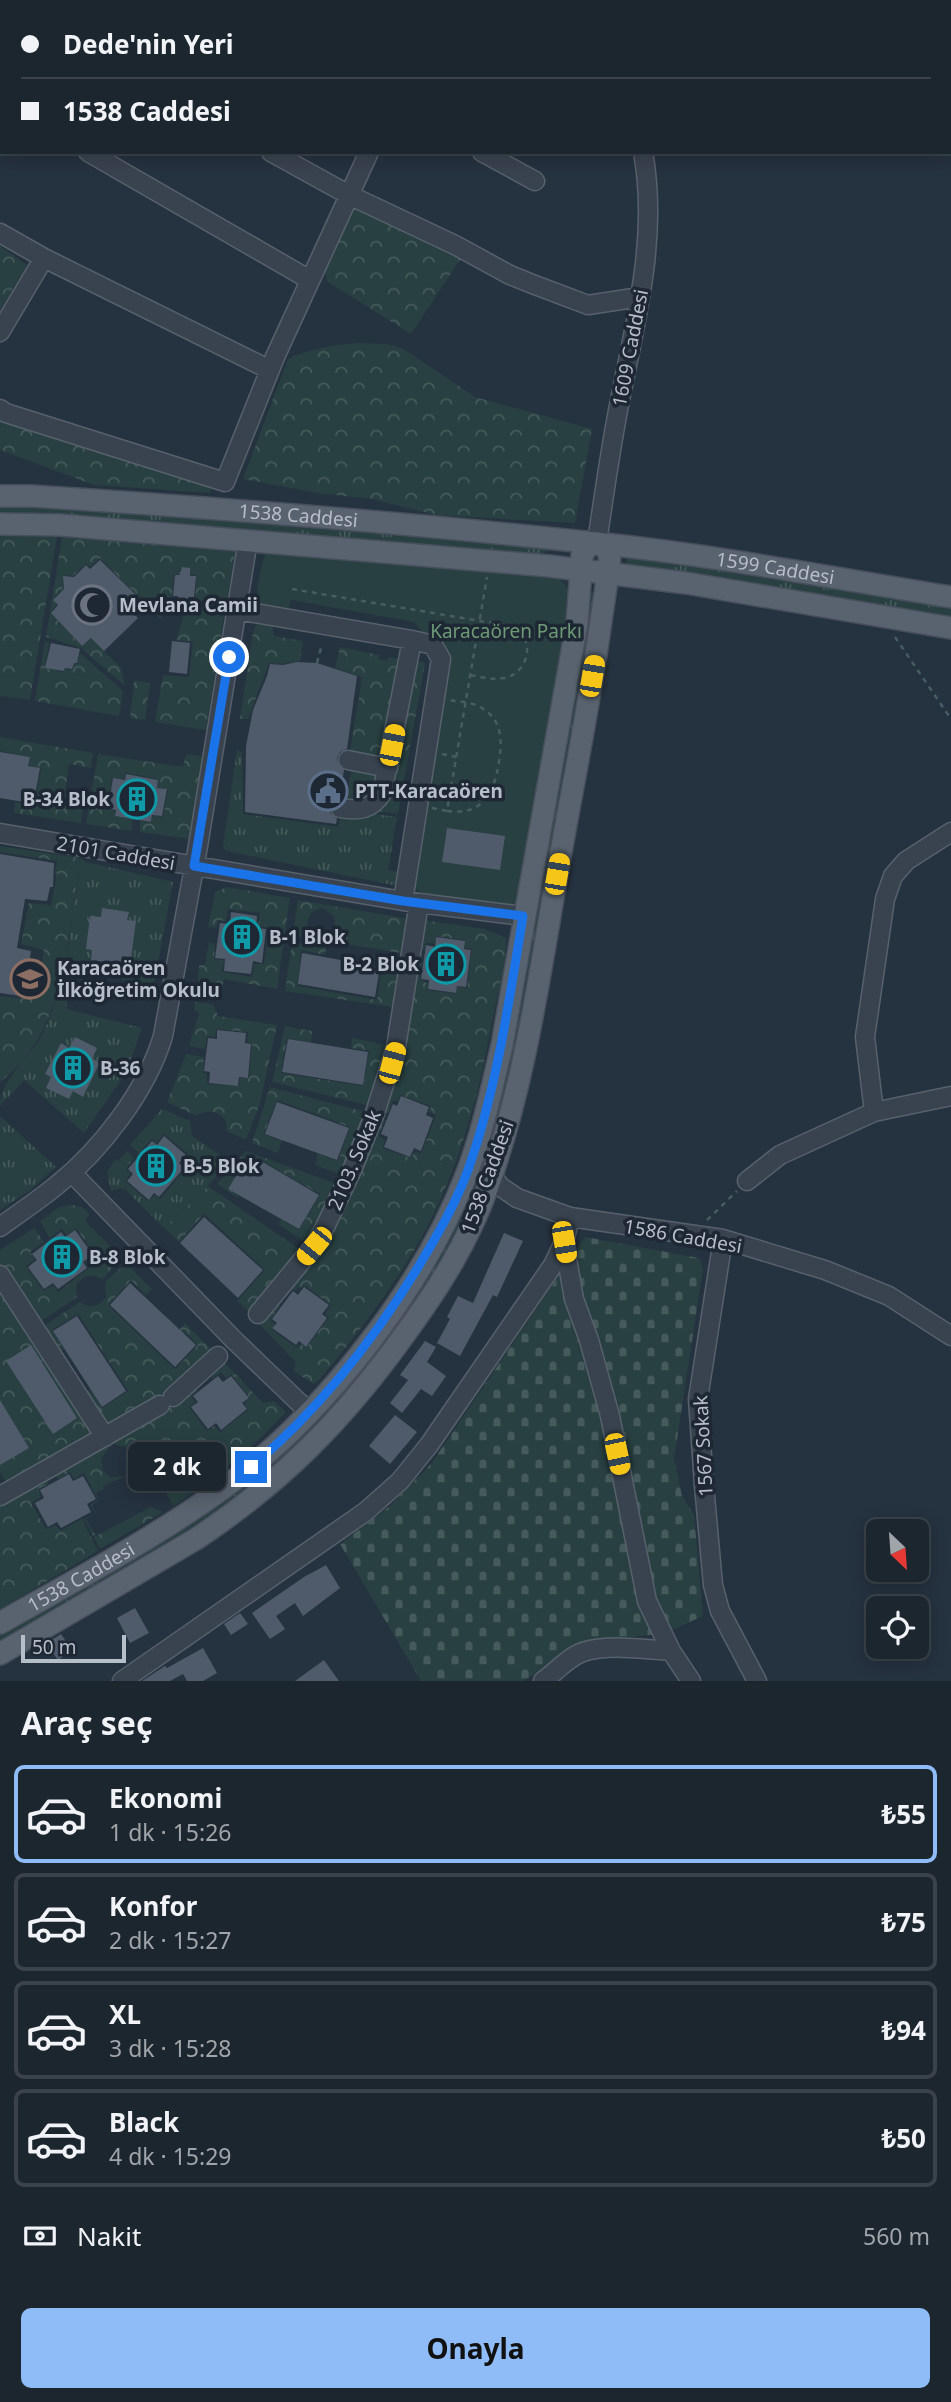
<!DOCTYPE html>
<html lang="tr">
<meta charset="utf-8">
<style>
:root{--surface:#1c262f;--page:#252e37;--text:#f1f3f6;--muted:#a0a5aa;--line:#3a434b;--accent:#8fbcf6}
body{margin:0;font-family:"Noto Sans",sans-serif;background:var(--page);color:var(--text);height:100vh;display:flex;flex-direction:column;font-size:26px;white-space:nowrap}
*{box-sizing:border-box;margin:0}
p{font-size:23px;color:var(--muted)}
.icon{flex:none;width:38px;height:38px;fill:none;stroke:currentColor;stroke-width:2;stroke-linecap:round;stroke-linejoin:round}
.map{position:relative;height:1681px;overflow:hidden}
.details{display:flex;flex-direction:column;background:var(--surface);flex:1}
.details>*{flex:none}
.banner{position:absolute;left:0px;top:0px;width:952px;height:154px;box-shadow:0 4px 18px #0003,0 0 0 2px var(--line);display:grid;align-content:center;height:154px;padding:0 21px;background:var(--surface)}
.needle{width:46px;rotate:155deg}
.controls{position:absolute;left:866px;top:1519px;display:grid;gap:14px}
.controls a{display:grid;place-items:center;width:63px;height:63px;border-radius:10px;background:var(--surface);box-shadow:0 4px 18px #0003,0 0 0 2px var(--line);font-size:35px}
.scale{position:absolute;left:21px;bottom:18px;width:105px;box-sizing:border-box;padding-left:7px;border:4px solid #b6bec9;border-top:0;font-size:19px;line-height:24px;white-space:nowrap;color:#b6bec9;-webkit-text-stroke:5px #1e2834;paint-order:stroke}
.end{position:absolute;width:32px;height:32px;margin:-16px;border:9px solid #1a73e8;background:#fff;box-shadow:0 0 0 4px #fff}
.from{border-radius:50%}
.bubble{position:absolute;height:49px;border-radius:10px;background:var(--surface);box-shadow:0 4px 18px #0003,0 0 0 2px var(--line);font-size:23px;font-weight:700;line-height:49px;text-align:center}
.car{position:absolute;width:21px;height:42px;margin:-21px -10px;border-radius:9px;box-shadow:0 0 5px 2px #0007;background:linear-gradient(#f5c518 24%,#345 0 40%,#f5c518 0 76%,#345 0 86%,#f5c518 0)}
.banner b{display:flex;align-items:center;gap:24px;height:66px;font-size:26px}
.banner b+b{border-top:2px solid var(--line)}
.banner i{width:18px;height:18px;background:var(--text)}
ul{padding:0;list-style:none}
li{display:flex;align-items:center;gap:21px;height:98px;margin:0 14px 10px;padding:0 7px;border:4px solid var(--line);border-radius:10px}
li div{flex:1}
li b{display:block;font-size:26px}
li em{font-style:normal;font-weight:700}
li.current{border-color:var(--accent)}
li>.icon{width:63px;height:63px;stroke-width:1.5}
h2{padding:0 21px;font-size:32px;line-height:84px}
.pay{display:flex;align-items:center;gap:18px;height:77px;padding:0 21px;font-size:26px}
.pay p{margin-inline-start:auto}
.action{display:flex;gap:14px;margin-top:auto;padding:14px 21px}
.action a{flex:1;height:80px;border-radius:10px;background:var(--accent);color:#111;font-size:28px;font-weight:700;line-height:80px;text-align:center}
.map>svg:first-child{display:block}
.grass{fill:url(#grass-tufts)}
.forest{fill:url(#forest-crowns)}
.cemetery{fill:url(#cemetery-stones)}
.green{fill:#284041}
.building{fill:#4f5b6a}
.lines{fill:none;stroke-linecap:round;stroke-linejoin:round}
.minor-casing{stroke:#57616c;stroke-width:21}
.major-casing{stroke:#464f5b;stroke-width:24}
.path{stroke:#485d5f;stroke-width:2.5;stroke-dasharray:5 5;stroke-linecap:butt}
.minor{stroke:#39434f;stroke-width:18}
.major{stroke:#58636f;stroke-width:21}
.route{stroke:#1a73e8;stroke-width:9}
.labels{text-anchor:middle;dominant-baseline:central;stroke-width:7;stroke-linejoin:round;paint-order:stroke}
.street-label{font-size:19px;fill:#b6bec9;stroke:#1e2834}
.poi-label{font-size:19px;font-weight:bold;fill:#b6bec9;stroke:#1e2834;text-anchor:start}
.park-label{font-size:19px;fill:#6d9a75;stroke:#1e2834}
</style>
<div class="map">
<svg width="951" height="1681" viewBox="0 0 951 1681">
<defs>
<pattern id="grass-tufts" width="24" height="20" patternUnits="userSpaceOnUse" patternTransform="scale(1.75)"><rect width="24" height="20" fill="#284041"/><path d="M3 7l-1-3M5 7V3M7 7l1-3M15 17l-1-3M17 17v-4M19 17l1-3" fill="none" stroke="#455a5b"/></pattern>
<pattern id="forest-crowns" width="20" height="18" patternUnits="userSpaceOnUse" patternTransform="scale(1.75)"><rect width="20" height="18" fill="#284041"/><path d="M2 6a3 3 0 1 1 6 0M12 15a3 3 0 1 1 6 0" fill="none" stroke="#455a5b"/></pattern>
<pattern id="cemetery-stones" width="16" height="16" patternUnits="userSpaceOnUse" patternTransform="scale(1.75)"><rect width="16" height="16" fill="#284041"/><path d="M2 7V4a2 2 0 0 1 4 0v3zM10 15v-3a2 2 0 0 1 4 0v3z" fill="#455a5b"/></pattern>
</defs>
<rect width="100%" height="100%" fill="#25323f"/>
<path class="grass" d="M0,505H22L547,547L548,551L540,554L169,524L0,515Z
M627,556L951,608V616L626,566Z
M589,592H593L596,595L524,1019L494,1141L487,1139Z
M237,750L242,752L243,814L338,827L341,813H368L397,817L388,870L399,872L398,883L393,885L226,851L223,846Z
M352,767L377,776L379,782L371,798L357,801L347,799Z
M80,858L86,862L173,882L154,985L73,971L66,1009L142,1028L126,1073L84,1133L24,1080L0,1106C0,1081 27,1060 40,1038C68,985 71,916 80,858Z
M162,1109L190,1121L192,1136L229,1161L208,1186L164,1228L126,1190L120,1188L111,1191L107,1172L115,1159L118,1161L127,1151L134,1158L126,1169L131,1174L125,1181L148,1201L155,1195L160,1199L186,1168L181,1163L188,1154L164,1134L156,1143L152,1139L139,1153L130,1145Z
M0,1116L56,1167L29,1191L0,1210Z
M474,1188L477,1191V1196L431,1286L313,1437L200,1526L0,1645V1632L303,1431L469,1189Z"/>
<path class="forest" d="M356,205L463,255L411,334L328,282L324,271L338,228Z
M0,246L27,265L0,310Z
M360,343L386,344L404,349L475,397L592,429L575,523L436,515L372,499L317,493L243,479L288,359C311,348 334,345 360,343Z
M0,413L214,482L210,493L94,485L0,450Z
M0,535L57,537L30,700L0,696Z
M62,537L235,552L226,605L195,600L196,575L174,574L171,606L160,619L100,558L90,567L86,564L73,576L67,575L63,579V589L53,600L57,604L51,613L82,646L91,638L121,668L125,686L81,648L46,637Z
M187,605L225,610L206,730L155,722L163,675L189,677L193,642L176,640Z
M260,623L269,624L273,628L274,636L303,641L300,661L282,664L269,663L248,719H240L253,632L256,625Z
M45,641L49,643L45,668L64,672L65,669L72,670L74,663L77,664L80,653L123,691L119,716L35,701Z
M340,647L379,655V659L387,661L388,657L401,659L385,748L374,758L349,757L362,677L335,668Z
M414,660L425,663L398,814L377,811L388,802L391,793Z
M134,680L150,683L145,720L130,718Z
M0,737L93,753L91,768L69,764L65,793L85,798L81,823L14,813L15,802L25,804L27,794L36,795L41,768L29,766L30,757L0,751Z
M98,754L183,767L185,757L189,754L202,756L204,765L190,839L140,832V821L151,823L153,816L163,817L168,790L157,787L158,779L126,773L124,779L112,778L107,809L115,811V816L132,819V831L86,824Z
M0,846L80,858C68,933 67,1033 0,1082V996L36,1000L44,950L21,944L29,903L51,905L57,874L55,873L57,861L0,852Z
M227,887L290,898L277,989L224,979L222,987L202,984L198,980L199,965H205L209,942L215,944L214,959L224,960L222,972L252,977L254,964H264L269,928L258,926L260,913L228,909L226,921L218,920L216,928L208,927L215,892Z
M298,900L409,919L407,954L322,940L323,936C334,933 337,924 333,915L322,908C311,910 306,917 308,928L318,936V939L293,935Z
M423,920L485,929L506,938C507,965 497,995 492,1022C478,1101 456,1180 415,1249C387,1296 354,1338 320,1379L313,1384L294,1371L296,1362L260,1325L261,1322L275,1302L280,1306L270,1320L275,1324L271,1329L297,1348L301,1344L306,1348L329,1317L325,1314L331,1305L304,1285L300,1289L298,1287L295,1291L292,1289L286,1297L281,1294L380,1118L385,1120L379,1136L385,1140L383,1148L411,1158L414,1152L421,1154L436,1115L429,1112L431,1106L400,1095L398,1101H393L388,1113L381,1111L417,956L423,957L420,979L428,984L427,990L456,994L457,987L467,988L472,949L465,948V940L436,936L434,944L426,942L424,950L418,949Z
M292,942L326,948L325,955L301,950L298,986L377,1000L382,965L366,961L367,954L406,961L399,1008L285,991Z
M195,1002L213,1004L218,1016L277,1025L260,1103L246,1140L227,1131L226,1121C218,1110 207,1109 196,1116L167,1102L186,1054L204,1057L203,1073L207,1074V1084L239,1086L240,1078H249L252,1044L247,1042L248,1032L216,1029L215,1037L207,1036L205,1049L189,1046L199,1013L194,1010Z
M285,1026L312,1031L311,1043L287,1038L281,1073L363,1086L369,1051L351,1048L352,1038L391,1046L371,1106L272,1082Z
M270,1087L369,1113L344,1176L315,1165L319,1149L324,1151V1156L338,1161L350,1127L277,1100L264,1134L279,1140L281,1135L283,1136L278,1153L252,1143Z
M246,1151L340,1185L308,1244L278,1224L283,1216L286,1219L285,1222L299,1230L320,1194L248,1153L228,1189L239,1196L238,1198L217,1184Z
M208,1186L302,1251L250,1313L237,1301L265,1270L204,1214L179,1242L164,1228Z
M72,1205L82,1207L90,1214L85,1221L123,1259L102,1279C91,1272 82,1276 76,1286L77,1297L39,1323L0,1263V1250L34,1228L44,1242L30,1252L35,1259L26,1266L44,1291L53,1285L58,1292L89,1268L86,1262L95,1255L76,1228L66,1235L62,1229L50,1238L40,1221L59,1207Z
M126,1263L152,1289L146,1295L131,1280L108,1305L175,1369L198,1345L185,1332L182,1335L178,1331L185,1323L214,1352L164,1394L106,1428L84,1394L90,1390L102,1408L128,1391L78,1314L52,1330L64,1349L58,1353L41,1328L80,1302C90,1309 99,1307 106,1297L105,1282Z
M0,1285L92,1436L7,1484L0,1472Z
M224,1362L263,1403L274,1401L286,1412C251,1449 215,1479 173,1506L146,1455L135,1460C130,1481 119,1477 103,1486L104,1489L96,1493L99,1500L92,1505L96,1513L86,1519L96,1536L151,1507L163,1512L100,1549L84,1519L95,1513L91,1505L98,1500L84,1473L74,1479L70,1472L58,1479L54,1472L106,1443L109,1448L101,1459L103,1470L110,1477L126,1476L133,1467V1456L126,1447L115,1445L112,1440L173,1403L195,1386L198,1390L191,1396L195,1402L189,1407L207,1431L214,1426L220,1432L248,1410L244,1404L250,1398L231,1374L226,1378L221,1372L213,1379L210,1374Z
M46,1477L49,1484L38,1489L41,1497L31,1503L46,1529L56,1525L60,1531L82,1519L98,1551L0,1609V1503Z"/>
<path class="cemetery" d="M585,1237L699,1258L703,1269L674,1459L682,1496L694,1515L703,1616L666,1633L583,1643L524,1681H421L340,1544L390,1506L431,1464Z"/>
<path class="green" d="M266,551L548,574C564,580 570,586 570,603L518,902L502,908L421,894L413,885L449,657L445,643L422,632L414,622L291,600L289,607L284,611C278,609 267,609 262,606C251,599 263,562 266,551Z"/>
<path class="building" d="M100,560L136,595L125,606L138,618L104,651L91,638L82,646L51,613L58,605L53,600L64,589L63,576L74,577L86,565L90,569Z
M182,567L190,568V576H196L194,597H188V600H177L178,596H173L175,575H180Z
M172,641L190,643L187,674L169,672Z
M51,643L80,649L77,663H74L72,669L65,668L64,671L45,668Z
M297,662L317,663L357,676L347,749L340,752L337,758L338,764L344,770L340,797L332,801L329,807L330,813L337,819L336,824L245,812L246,746L253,710L267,676L270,664L283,665Z
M0,752L30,757L28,766L40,768L35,795L26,793L24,802L0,798Z
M126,774L158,780L157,788L167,789L162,816L152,815L151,822L115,816L116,810L108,809L113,778L125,780Z
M447,828L505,836L500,870L442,862Z
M0,854L54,863L53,887H50L47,901L25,899L17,948L31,951L29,964L39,965L34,998L0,993Z
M102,908L129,912L127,920L136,921L131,958L122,956L121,964L91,960L92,950L86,949L90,916L101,917Z
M231,912L257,916L256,928L266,929L262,963L253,961L251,974L224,971L225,959L215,958L220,923L230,924Z
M436,937L465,941L464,949L471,950L466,987L457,986L456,993L428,989L429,980L421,979L426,945L435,947Z
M302,953L380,967L375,997L298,984Z
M217,1030L246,1033L245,1043L251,1044L248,1078L239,1077L238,1086L209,1083L210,1072L204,1071L208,1038L217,1039Z
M75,1037L97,1048L92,1059L100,1062L83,1097L73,1091L69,1099L46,1088L51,1077L45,1074L61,1043L69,1048Z
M288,1039L368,1052L363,1085L282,1072Z
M401,1096L429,1107L426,1115L433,1118L421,1151L414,1148L410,1157L384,1147L388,1137L381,1134L393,1104L397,1106Z
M277,1102L349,1128L337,1160L265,1134Z
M164,1136L186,1155L179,1163L184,1168L159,1197L154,1193L149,1200L127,1181L133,1174L128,1169L152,1141L157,1145Z
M249,1154L319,1195L299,1229L228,1189Z
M204,1217L263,1270L238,1298L180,1243Z
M75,1230L93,1255L83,1262L87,1268L58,1289L53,1283L44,1289L28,1267L37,1260L32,1254L61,1232L65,1237Z
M504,1233L523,1241L497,1297L493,1295L460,1356L437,1343L450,1319L447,1317L458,1296L473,1303Z
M130,1283L196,1345L175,1367L110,1305Z
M304,1287L329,1305L322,1314L327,1318L306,1347L299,1341L296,1345L272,1328L277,1323L272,1319L293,1291L298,1295Z
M77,1316L126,1391L102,1407L53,1331Z
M425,1341L436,1347L427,1362L446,1376L432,1396L421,1389L402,1413L390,1403L408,1380L400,1375Z
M31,1345L77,1418L53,1434L6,1361Z
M218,1376L223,1382L231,1376L249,1398L242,1403L247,1409L221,1430L216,1423L208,1429L191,1407L198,1402L193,1396Z
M0,1400L29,1448L0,1465Z
M395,1415L417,1432L390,1464L369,1446Z
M69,1474L73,1481L83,1476L96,1499L87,1504L91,1512L61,1528L57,1522L48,1527L35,1503L44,1498L40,1490Z
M326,1565L340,1588L303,1616L295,1603L276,1616L285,1629L270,1639L252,1613L304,1577Z
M135,1608L149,1633L130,1643L117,1618Z
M240,1613L248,1624L231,1635L224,1624Z
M61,1634L72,1650L58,1660L53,1653L48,1656L42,1646Z
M203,1648L217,1673L203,1681H187L183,1674L170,1681H142L165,1666L167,1668Z
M324,1660L339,1681H295Z"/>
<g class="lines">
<g class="minor-casing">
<path id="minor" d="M190,0L193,2
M538,0L540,2
M51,2L52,0
M449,2L450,0
M0,94L2,91
M88,152L310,280
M271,152L349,195L455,245L510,275L535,285L588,305L640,297
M482,152L535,181
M0,233L44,258L270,370
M0,332L44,258
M0,409L6,413L225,482L275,357L369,152
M597,543C604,494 611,444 621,395C637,315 658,234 643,152
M237,610L412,640L433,645L441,659L403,901
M348,760L388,768
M340,808C358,811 372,810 382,793L412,640
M0,833L403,901L523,916
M874,1112L865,1037L885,899L893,876L906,861L951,832
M72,1173L234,1340L310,1413
M492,1176L501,1187L517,1198L570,1217L723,1239L825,1270L889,1296L951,1336
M747,1181L780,1155L874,1112L951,1096
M0,1227C19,1213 39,1200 57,1185C101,1150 147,1090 163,1036L198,846L248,540
M723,1239L698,1399L704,1485L713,1585L720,1611L757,1681
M564,1242L574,1299L589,1340L610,1416L647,1601L671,1651
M0,1275L105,1437
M258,1314L314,1246L324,1229L352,1170L375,1113L396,1047L419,903
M173,1397L218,1356
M0,1496L160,1405
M122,1681L365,1512L400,1481L429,1445L553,1265L564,1242L570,1217
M543,1681C556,1672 568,1657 583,1652C606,1644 647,1649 671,1651L691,1681"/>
</g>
<g class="major-casing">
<g id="major">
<path id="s1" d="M0,496H31C219,508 408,523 595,543C714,555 833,578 951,597"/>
<path d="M0,524L60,525L549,566L686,583L951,628"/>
<path id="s2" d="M0,1623C74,1581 149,1541 218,1492C320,1420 423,1289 467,1173C483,1131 492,1087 502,1045L577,623L582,555L588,546L597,543L605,547L610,555C608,577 604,599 601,621C590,701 574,779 560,858C540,969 526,1082 487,1189C468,1242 438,1289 405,1334C344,1419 283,1481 196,1539L0,1654"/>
</g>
</g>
<path class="path" d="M292,589L480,621C491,623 508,623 518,631C536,645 525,675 504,678C493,680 481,677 470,675
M895,637L951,719
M317,663L322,644
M442,754L456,757
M432,808L447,811L487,577
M447,811C483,816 494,793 499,762C502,741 503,721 482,708C473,702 460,702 450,700
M707,1220L737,1191"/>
<use href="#minor" class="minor"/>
<use href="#major" class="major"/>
</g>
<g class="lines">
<path class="route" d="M229,657L194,866L403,901L523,916C509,1001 497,1088 468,1170C456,1203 438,1234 420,1264C374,1340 319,1410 251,1467"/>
</g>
<defs>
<g id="mosque-ring" transform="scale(2.0125)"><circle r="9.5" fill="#1e2834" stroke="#6b7280" stroke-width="1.5"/><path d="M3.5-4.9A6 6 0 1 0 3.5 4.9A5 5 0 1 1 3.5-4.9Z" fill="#6b7280"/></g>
<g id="civic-ring" transform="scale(2.0125)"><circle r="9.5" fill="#1e2834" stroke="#5c6f8a" stroke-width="1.5"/><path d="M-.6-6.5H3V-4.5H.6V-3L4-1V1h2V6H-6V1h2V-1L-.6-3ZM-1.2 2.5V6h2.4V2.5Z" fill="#5c6f8a"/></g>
<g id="building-ring" transform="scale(2.0125)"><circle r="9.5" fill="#1e2834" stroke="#0f9aa8" stroke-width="1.5"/><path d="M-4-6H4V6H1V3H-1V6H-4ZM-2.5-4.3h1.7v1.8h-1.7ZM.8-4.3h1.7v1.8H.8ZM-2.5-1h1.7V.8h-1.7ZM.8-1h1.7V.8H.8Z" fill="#0f9aa8"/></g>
<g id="school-ring" transform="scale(2.0125)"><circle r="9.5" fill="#1e2834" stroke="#8d6e63" stroke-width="1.5"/><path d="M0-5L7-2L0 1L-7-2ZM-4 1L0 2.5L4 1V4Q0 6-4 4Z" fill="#8d6e63"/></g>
</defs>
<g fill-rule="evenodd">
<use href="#mosque-ring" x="92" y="605"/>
<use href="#civic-ring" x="328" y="791"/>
<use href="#building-ring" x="137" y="799"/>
<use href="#building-ring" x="242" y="937"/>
<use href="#building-ring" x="446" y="964"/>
<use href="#school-ring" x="30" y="979"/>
<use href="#building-ring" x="73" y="1068"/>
<use href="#building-ring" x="156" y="1166"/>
<use href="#building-ring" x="62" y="1257"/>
</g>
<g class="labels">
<g class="street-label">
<text transform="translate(630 348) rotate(-79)">1609 Caddesi</text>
<text stroke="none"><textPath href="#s1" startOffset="299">1538 Caddesi</textPath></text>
<text stroke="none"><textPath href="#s1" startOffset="779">1599 Caddesi</textPath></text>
<text transform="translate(116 853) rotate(10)">2101 Caddesi</text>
<text transform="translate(354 1160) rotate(-67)">2103. Sokak</text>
<text transform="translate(487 1177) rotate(-70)">1538 Caddesi</text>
<text transform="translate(683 1236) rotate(10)">1586 Caddesi</text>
<text transform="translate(703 1446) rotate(-93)">1567 Sokak</text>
<text stroke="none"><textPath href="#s2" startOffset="93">1538 Caddesi</textPath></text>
</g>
<g class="poi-label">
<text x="119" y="605">Mevlana Camii</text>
<text x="355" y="791">PTT-Karacaören</text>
<text x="110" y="799" text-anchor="end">B-34 Blok</text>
<text x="269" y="937">B-1 Blok</text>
<text x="419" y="964" text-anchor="end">B-2 Blok</text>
<text x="57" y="968">Karacaören<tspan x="57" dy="22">İlköğretim Okulu</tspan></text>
<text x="100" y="1068">B-36</text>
<text x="183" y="1166">B-5 Blok</text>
<text x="89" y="1257">B-8 Blok</text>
</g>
<g class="park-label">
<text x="506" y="631">Karacaören Parkı</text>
</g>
</g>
</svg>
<div class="controls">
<a><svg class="needle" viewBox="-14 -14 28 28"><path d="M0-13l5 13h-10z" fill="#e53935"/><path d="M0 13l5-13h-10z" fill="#a0a5aa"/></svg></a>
<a><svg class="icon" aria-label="locate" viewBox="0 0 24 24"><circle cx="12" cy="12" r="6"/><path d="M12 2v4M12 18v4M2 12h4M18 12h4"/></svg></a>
</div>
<div class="scale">50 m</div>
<i class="end from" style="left:229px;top:657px"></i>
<i class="end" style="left:251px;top:1467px"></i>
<div class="bubble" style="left:128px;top:1442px;width:98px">2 dk</div>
<i class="car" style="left:592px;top:676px;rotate:10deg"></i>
<i class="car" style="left:392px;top:745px;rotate:11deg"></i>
<i class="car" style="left:557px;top:874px;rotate:10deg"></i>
<i class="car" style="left:392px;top:1063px;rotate:15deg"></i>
<i class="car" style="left:564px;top:1242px;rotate:170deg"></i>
<i class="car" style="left:314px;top:1246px;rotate:219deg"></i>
<i class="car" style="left:617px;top:1454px;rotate:168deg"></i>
<div class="banner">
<b><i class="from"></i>Dede'nin Yeri</b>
<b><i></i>1538 Caddesi</b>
</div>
</div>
<section class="details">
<h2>Araç seç</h2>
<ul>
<li class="current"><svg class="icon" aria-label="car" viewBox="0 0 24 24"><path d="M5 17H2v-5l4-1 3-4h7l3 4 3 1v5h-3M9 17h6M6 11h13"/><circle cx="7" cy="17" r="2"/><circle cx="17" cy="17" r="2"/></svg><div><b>Ekonomi</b><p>1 dk · 15:26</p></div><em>₺55</em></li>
<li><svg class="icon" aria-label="car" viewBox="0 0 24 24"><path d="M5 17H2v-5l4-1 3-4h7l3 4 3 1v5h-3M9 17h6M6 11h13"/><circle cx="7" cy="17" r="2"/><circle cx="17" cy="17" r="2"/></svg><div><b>Konfor</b><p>2 dk · 15:27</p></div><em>₺75</em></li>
<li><svg class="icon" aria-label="car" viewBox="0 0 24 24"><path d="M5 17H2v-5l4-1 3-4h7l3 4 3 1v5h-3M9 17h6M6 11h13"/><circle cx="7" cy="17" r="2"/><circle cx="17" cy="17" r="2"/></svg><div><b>XL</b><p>3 dk · 15:28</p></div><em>₺94</em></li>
<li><svg class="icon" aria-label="car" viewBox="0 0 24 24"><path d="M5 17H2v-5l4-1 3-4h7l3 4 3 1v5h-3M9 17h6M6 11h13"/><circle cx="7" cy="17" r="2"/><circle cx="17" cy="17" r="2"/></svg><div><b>Black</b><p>4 dk · 15:29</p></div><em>₺50</em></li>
</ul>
<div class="pay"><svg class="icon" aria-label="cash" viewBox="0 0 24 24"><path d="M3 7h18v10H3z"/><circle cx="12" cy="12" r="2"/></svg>Nakit<p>560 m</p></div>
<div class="action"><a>Onayla</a></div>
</section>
